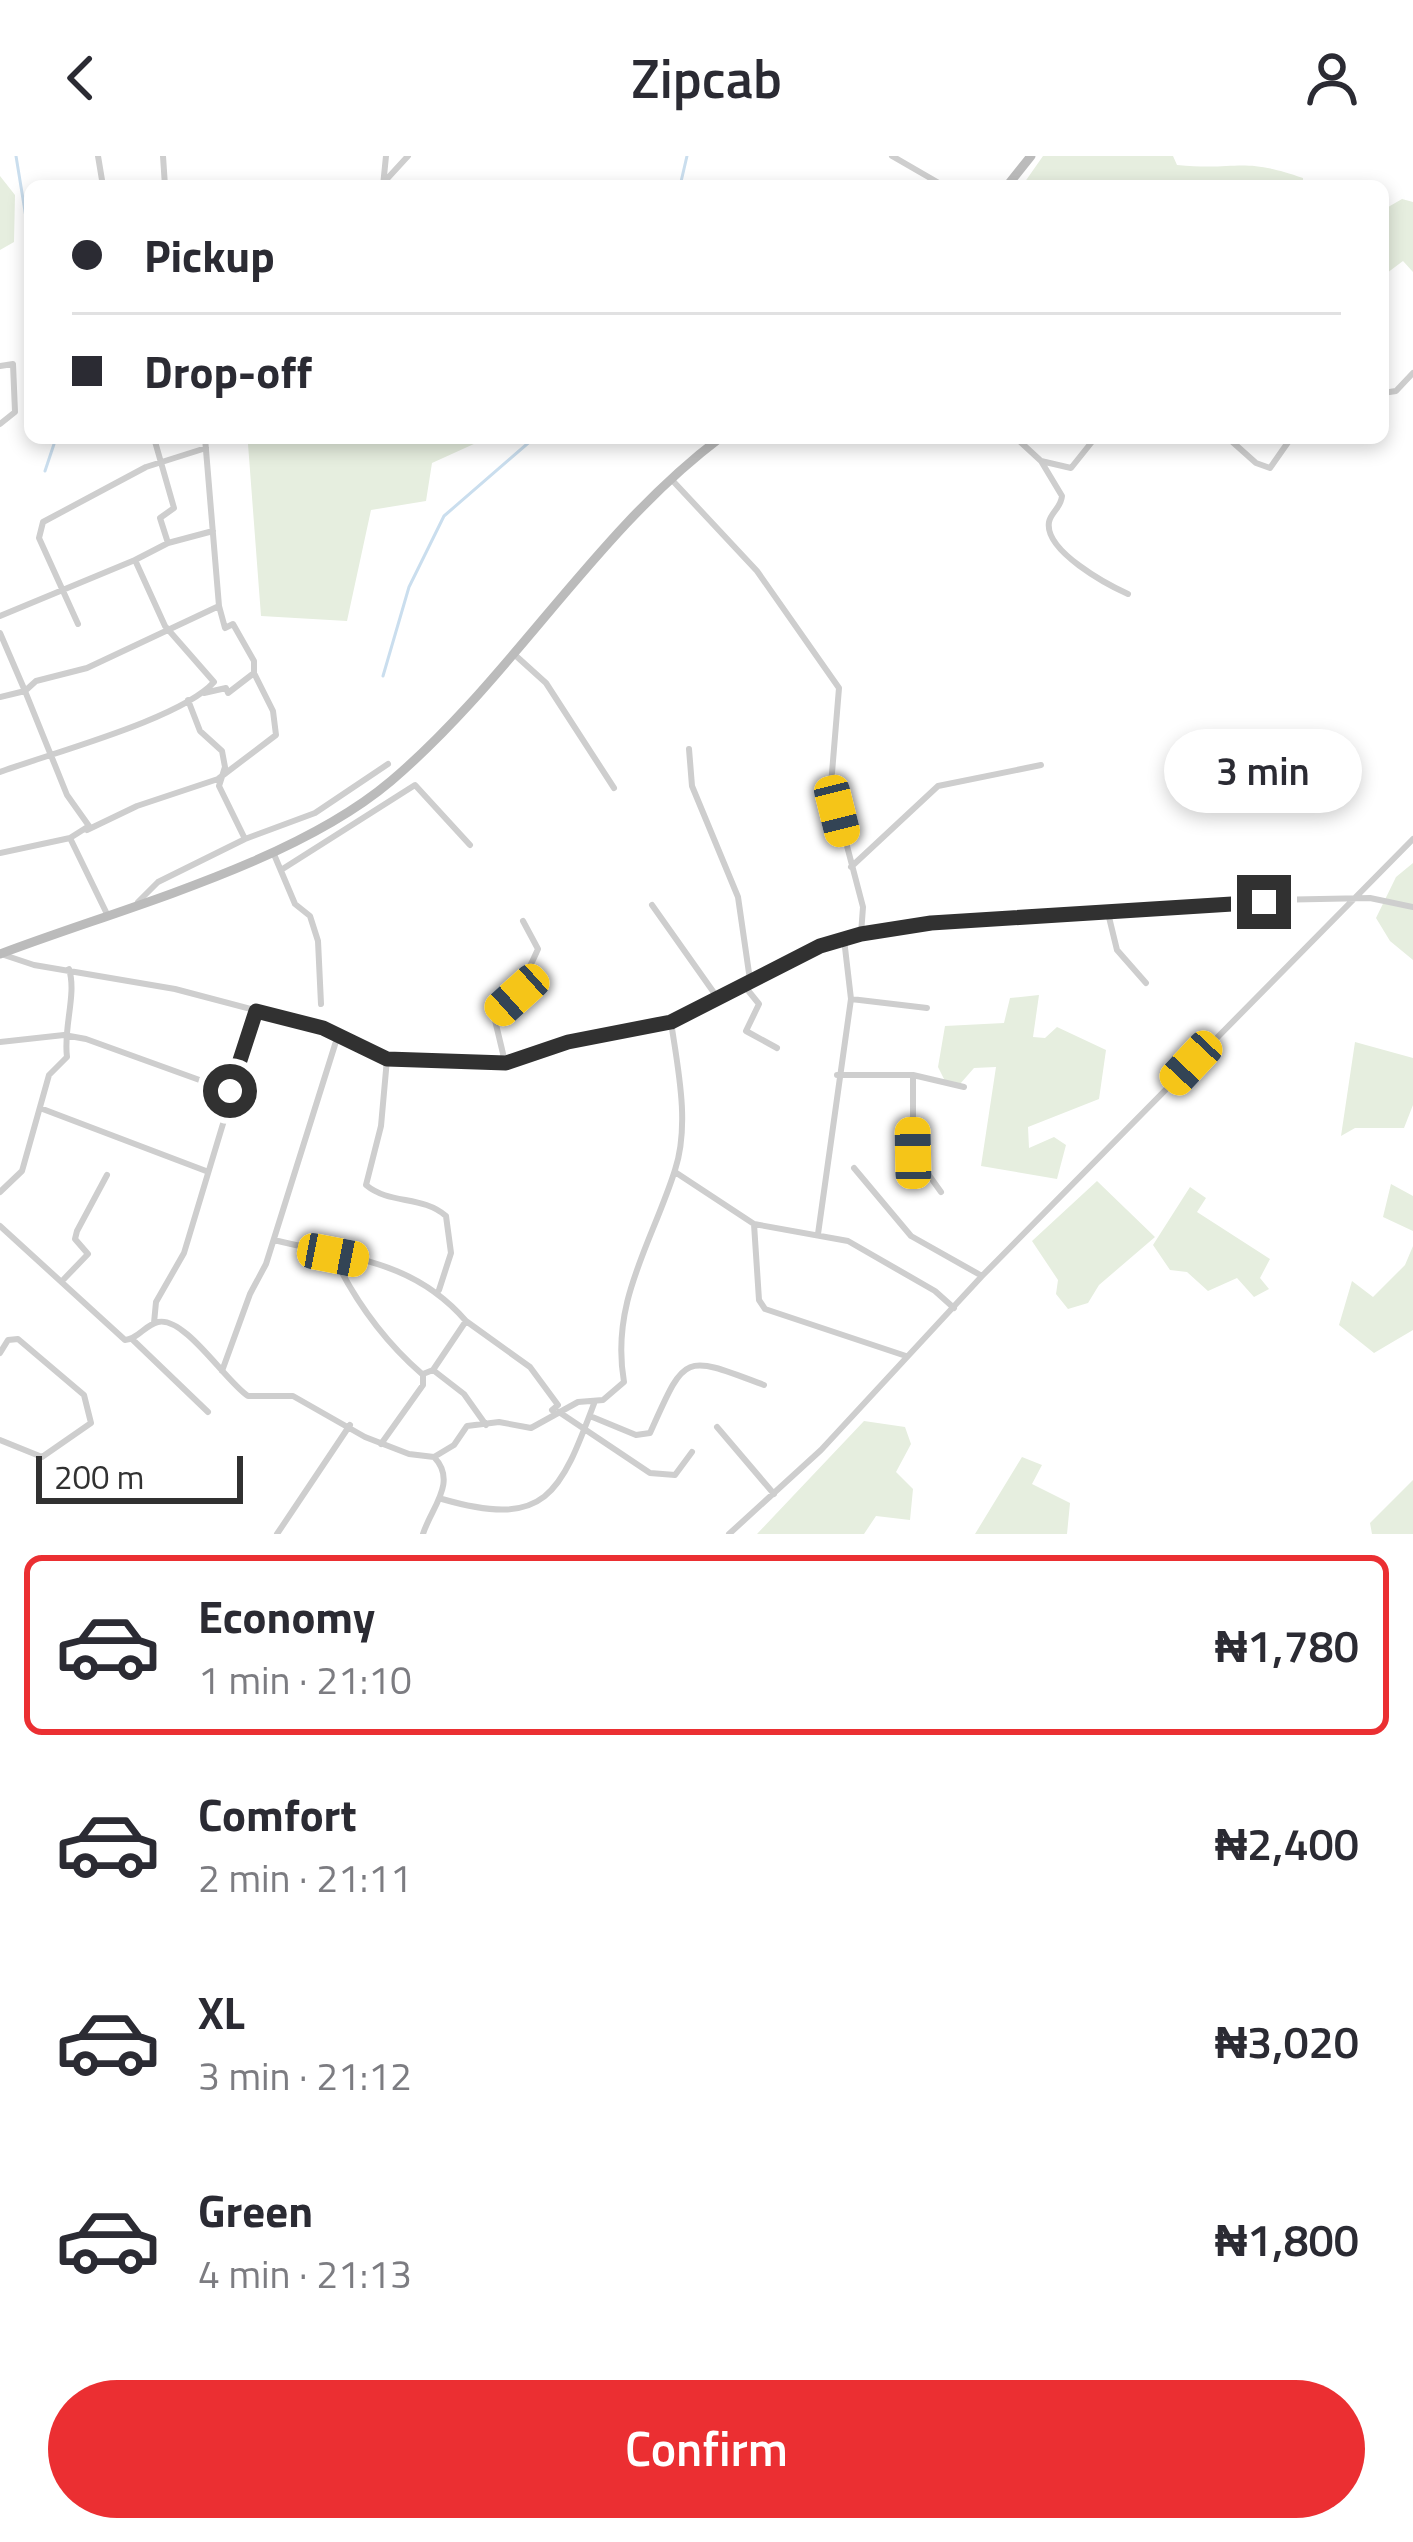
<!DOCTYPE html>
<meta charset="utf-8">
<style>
:root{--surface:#fff;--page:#f7f7f7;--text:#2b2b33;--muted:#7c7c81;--line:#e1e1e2;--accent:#eb2f32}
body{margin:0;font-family:"Titillium Web",sans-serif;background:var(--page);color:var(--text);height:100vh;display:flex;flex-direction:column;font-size:45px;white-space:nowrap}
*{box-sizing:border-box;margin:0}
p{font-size:39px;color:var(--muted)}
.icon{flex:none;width:66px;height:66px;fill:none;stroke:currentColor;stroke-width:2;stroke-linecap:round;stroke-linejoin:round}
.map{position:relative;height:1378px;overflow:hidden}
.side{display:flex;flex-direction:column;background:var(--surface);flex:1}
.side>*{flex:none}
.top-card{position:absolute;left:24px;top:24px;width:1365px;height:264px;border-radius:18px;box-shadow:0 6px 18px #0003;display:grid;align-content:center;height:264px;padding:0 48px;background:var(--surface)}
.scale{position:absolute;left:36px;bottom:30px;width:207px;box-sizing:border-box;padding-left:12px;border:6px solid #313131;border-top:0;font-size:33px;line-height:42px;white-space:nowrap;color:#313131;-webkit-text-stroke:9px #fff;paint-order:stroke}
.end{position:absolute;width:54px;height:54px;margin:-27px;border:15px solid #313131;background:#fff;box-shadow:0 0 0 6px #fff}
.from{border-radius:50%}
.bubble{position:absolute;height:84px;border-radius:42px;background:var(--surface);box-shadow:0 6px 18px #0003;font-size:39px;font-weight:600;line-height:84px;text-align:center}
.car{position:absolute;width:36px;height:72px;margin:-36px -18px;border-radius:15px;box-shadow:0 0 9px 3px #0007;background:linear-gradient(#f5c518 24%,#345 0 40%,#f5c518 0 76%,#345 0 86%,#f5c518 0)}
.top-card b{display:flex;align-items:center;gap:42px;height:114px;font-size:45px}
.top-card b+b{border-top:3px solid var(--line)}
.top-card i{width:30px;height:30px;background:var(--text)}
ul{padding:21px 0 0;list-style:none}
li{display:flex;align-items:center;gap:36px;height:180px;margin:0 24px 18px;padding:0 24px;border:6px solid transparent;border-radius:18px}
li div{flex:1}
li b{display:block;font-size:45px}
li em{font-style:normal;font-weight:600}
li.on{border-color:var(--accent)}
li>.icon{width:108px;height:108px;stroke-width:1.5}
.action{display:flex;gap:24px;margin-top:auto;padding:24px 48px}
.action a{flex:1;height:138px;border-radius:72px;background:var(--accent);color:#fff;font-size:48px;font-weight:600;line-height:138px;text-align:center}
header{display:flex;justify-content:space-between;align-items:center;height:156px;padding:0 48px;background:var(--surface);font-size:54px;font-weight:600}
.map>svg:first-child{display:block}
.green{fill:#e6eedf}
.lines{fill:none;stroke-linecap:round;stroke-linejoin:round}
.stream{stroke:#cadeee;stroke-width:3}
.street{stroke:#cecece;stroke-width:6}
.secondary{stroke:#bbb;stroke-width:9}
.route{stroke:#313131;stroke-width:15}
</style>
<header><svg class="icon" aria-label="back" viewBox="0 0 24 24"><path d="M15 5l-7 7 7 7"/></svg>Zipcab<svg class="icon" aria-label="person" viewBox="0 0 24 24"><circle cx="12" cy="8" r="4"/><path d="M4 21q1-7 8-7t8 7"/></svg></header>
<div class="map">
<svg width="1413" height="1378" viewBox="0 0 1413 1378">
<rect width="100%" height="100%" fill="#fff"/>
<path class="green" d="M1043,0H1173L1177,9C1239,15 1240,0 1303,22V30H1022Z
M0,20L15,39L14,86L0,94Z
M1402,43L1413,46V116L1403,105L1383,120V54Z
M279,282H487L432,307L426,345L371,354L347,465L261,460L248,288L279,287Z
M1413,707V804L1390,785L1376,762L1396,721Z
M1039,839L1033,881L1045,882L1057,871L1106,894L1099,943L1028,971L1029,992L1054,981L1066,989L1057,1023L981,1010L996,911L974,912L960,928L946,927L938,911L945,870L1004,867L1010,842Z
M1355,886L1413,902V949L1404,972H1355L1341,980Z
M1097,1025L1155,1081L1099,1129L1088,1147L1068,1153L1056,1138L1058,1124L1032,1085Z
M1391,1028L1413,1040V1075L1383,1061Z
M1190,1031L1206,1042L1197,1056L1270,1103L1260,1122L1269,1133L1254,1141L1237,1122L1208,1135L1187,1116L1170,1114L1153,1089Z
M1413,1090V1174L1374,1197L1339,1169L1352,1125L1373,1141L1405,1109Z
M864,1265L905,1271L911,1288L896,1316L913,1333L910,1364L876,1360L864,1378H757Z
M1022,1301L1042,1309L1032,1328L1070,1347L1067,1378H975Z
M1413,1324V1378H1372L1370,1367Z"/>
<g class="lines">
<path class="stream" d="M16,0L30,86
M680,30L687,0
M45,315L56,282
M383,520L409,431L444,360L534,282"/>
<path class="street" d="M98,0L103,30
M163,0L165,30
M892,0L944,30
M386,24L408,0
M383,30L386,0
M0,210L13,208L15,256L0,268
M1383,237L1396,235L1413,217
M1016,282L1041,305L1071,312L1095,282
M1228,282L1256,307L1270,312L1291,282
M1041,305L1062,340C1061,352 1051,356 1049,366C1044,395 1108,429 1128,438
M672,324L757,415L839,532L831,629L863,751L861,778
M168,387L213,375
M0,460L135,404
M78,468L39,382L43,366L146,311L206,292
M0,477L25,535L36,525L87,512L219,450
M515,499L546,527L614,632
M204,537L226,532L228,537L254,517V505L233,468L225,472L219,450L205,282
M0,541L25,535L67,639L89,670L70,682L0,697
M689,593L692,630L738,741L750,824
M0,616C51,597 181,563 214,526L165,470L135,404L168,387L160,362L174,352L154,282
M87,674L137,650L218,623L276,579L273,555L254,517
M70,682L107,758
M245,683L315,657L388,608
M273,696L295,748L310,760L318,785L321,848
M851,711L938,630L1041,609
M281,714L415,629L470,689
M138,746L158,726L245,683L219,630L225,611L222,595L200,575L188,544
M652,749L717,841
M1107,753L1117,794L1146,827
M4,799L34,809L175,833L323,872L387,903L505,906L568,886L671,866L820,790L891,772L1213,745L1370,742L1413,751
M742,827L759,848L746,875L777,892
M851,843L927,852
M0,886L64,879L86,883L230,935
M387,903L381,970L366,1029C390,1049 422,1039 446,1060L451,1097L439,1134
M505,906L494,860C515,841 527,818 538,793L523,765
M837,919H913L964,931
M913,919V997L941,1036
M40,952L206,1015
M854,1012L911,1080L982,1120
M675,1016L754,1068L848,1085L935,1135L954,1152
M0,1036L22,1015L49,919L67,901C63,872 77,838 69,813
M754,1068L759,1144L765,1153L906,1200
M0,1070L125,1184C138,1183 145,1169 158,1166C185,1160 226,1226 248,1240H293L365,1281L409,1298L434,1301C458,1326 431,1352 423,1378
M818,1078L851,843L844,783
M274,1084C350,1103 412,1103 466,1165
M333,1099C354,1143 384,1185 422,1218
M64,1123L88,1098L75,1083L77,1075L107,1019
M154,1167L156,1146L184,1097L257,855
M133,1184L208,1256
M0,1197L8,1184L18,1183L84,1239L91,1267L42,1301L0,1284
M433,1214L464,1238L486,1269
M222,1215L250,1138L266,1108L338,879
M559,1256L650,1317L675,1319L692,1296
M590,1260L636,1279L650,1277C686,1197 682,1198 764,1229
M717,1271L774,1338
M381,1288L423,1229V1218L433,1214L466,1165L530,1211L558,1249L552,1254
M434,1301L454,1289L467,1270L499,1266L531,1272L578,1246L603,1244L624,1226C610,1146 652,1087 675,1014C690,969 678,913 671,866
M442,1343C546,1373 560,1339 595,1245
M277,1378L350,1269
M729,1378L821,1294L982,1120L1413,683"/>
<path class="secondary" d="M1007,30L1031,0
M0,798C121,752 293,708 391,625C512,522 594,377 720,282"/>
</g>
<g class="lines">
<path class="route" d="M230,935L256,855L323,872L387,903L506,907L568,886L671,866L820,790L861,778L931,767L1264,746"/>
</g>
</svg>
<div class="scale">200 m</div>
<i class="end from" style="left:230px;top:935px"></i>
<i class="end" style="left:1264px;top:746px"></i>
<div class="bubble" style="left:1164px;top:573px;width:198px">3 min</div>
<i class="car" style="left:837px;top:655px;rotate:166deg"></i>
<i class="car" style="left:517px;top:839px;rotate:228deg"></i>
<i class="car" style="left:1191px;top:907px;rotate:223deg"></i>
<i class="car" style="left:913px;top:997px;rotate:359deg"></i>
<i class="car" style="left:333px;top:1099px;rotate:101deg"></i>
<div class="top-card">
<b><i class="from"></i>Pickup</b>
<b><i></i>Drop-off</b>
</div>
</div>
<section class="side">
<ul>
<li class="on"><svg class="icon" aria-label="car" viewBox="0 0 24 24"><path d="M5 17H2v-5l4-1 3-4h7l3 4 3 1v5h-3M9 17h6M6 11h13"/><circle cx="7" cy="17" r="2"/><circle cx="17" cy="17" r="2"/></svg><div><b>Economy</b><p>1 min · 21:10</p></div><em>₦1,780</em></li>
<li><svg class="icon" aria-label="car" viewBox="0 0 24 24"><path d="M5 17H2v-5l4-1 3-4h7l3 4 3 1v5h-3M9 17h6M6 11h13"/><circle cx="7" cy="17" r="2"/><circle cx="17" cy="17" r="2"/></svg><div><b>Comfort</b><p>2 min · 21:11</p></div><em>₦2,400</em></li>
<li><svg class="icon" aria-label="car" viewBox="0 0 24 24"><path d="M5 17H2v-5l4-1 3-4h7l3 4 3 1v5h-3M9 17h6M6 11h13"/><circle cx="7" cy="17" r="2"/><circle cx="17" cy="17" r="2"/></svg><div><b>XL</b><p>3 min · 21:12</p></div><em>₦3,020</em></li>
<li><svg class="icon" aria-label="car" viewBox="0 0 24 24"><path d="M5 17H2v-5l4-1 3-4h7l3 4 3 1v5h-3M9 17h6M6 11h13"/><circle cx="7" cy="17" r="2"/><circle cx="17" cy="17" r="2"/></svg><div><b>Green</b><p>4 min · 21:13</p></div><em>₦1,800</em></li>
</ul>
<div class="action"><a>Confirm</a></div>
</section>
